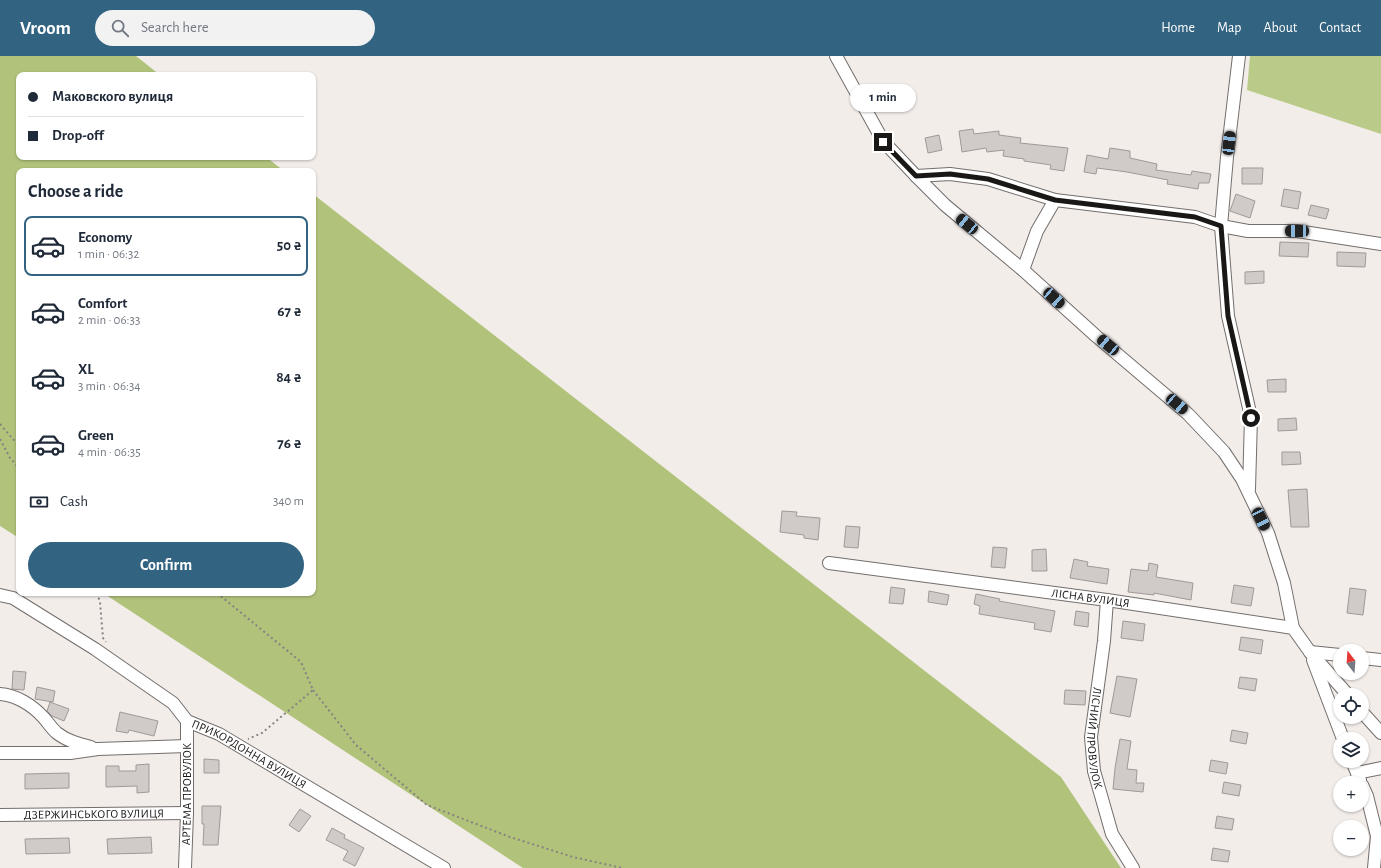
<!DOCTYPE html>
<meta charset="utf-8">
<style>
:root{--surface:#fff;--page:#f2f2f3;--text:#1f2937;--muted:#747a83;--line:#e0e1e3;--accent:#326381}
body{margin:0;font-family:"Alegreya Sans",sans-serif;background:var(--page);color:var(--text);height:100vh;display:flex;flex-direction:column;font-size:15px;white-space:nowrap}
*{box-sizing:border-box;margin:0}
p{font-size:13px;color:var(--muted)}
.icon{flex:none;width:22px;height:22px;fill:none;stroke:currentColor;stroke-width:2;stroke-linecap:round;stroke-linejoin:round}
.map{position:relative;flex:1;overflow:hidden}
.details{position:absolute;left:16px;top:112px;width:300px;height:428px;display:flex;flex-direction:column;background:var(--surface);border-radius:8px;box-shadow:0 1px 3px #0004}
.details>*{flex:none}
.hud{position:absolute;left:16px;top:16px;width:300px;height:88px;border-radius:8px;box-shadow:0 1px 3px #0004;display:grid;align-content:center;height:88px;padding:0 12px;background:var(--surface)}
.needle{width:26px;rotate:343deg}
.controls{position:absolute;left:1333px;top:588px;display:grid;gap:8px}
.controls a{display:grid;place-items:center;width:36px;height:36px;border-radius:50%;background:var(--surface);box-shadow:0 1px 3px #0004;font-size:20px}
.end{position:absolute;width:18px;height:18px;margin:-9px;border:5px solid #1a1817;background:#fff;box-shadow:0 0 0 2px #fff}
.from{border-radius:50%}
.bubble{position:absolute;height:28px;border-radius:14px;background:var(--surface);box-shadow:0 1px 3px #0004;font-size:13px;font-weight:600;line-height:28px;text-align:center}
.car{position:absolute;width:12px;height:24px;margin:-12px -6px;border-radius:5px;box-shadow:0 0 3px 1px #0007;background:linear-gradient(#222 24%,#8ab4d8 0 40%,#222 0 76%,#8ab4d8 0 86%,#222 0)}
.hud b{display:flex;align-items:center;gap:14px;height:38px;font-size:15px}
.hud b+b{border-top:1px solid var(--line)}
.hud i{width:10px;height:10px;background:var(--text)}
ul{padding:0;list-style:none}
li{display:flex;align-items:center;gap:12px;height:60px;margin:0 8px 6px;padding:0 4px;border:2px solid transparent;border-radius:8px}
li div{flex:1}
li b{display:block;font-size:15px}
li em{font-style:normal;font-weight:600}
li.current{border-color:var(--accent)}
li>.icon{width:36px;height:36px;stroke-width:1.5}
h2{padding:0 12px;font-size:18px;line-height:48px}
.pay{display:flex;align-items:center;gap:10px;height:44px;padding:0 12px;font-size:15px}
.pay p{margin-inline-start:auto}
.primary-button{display:flex;gap:8px;margin-top:auto;padding:8px 12px}
.primary-button a{flex:1;height:46px;border-radius:24px;background:var(--accent);color:#fff;font-size:16px;font-weight:600;line-height:46px;text-align:center}
header{display:flex;align-items:center;gap:24px;box-sizing:border-box;height:56px;padding:0 20px;background:var(--accent);color:#fff}
header strong{font-size:19px}
nav{display:flex;gap:22px;margin-inline-start:auto;font-size:14px}
.search{width:280px;height:36px;background:var(--page);display:flex;align-items:center;gap:10px;box-sizing:border-box;padding:0 14px;border-radius:22px;color:var(--muted);font-size:15px}
.map>svg:first-child{display:block}
.green{fill:#bacb89}
.forest{fill:#b1c37b}
.building{fill:#d0cac8;stroke:#9f9997}
.lines{fill:none;stroke-linecap:round;stroke-linejoin:round}
.street-casing{stroke:#736e6c;stroke-width:14}
.path{stroke:#868280;stroke-width:2;stroke-dasharray:2 3;stroke-linecap:butt}
.street{stroke:#fff;stroke-width:12}
.route{stroke:#1a1817;stroke-width:5}
.labels{text-anchor:middle;dominant-baseline:central;stroke-width:4;stroke-linejoin:round;paint-order:stroke}
.street-label{font-size:12px;fill:#1a1817;stroke:#fff}
</style>
<header>
<strong>Vroom</strong>
<div class="search"><svg class="icon" aria-label="search" viewBox="0 0 24 24"><circle cx="10" cy="10" r="6"/><path d="M15 15l6 6"/></svg>Search here</div>
<nav><a>Home</a><a>Map</a><a>About</a><a>Contact</a></nav>
</header>
<div class="map">
<svg width="1381" height="812" viewBox="0 0 1381 812">
<rect width="100%" height="100%" fill="#f3edea"/>
<path class="green" d="M1250,0H1381V78L1247,34Z"/>
<path class="forest" d="M0,0H136L160,19H19V101H266L284,115H19V482L0,470Z
M313,138L1061,721L1121,812H523L103,537H313Z"/>
<path class="building" d="M973,73L974,78L999,75V79L1021,82L1020,87L1068,92L1064,115L1050,113L1051,109L1024,105V103L1003,100L1004,94L987,96L986,92L962,96L959,75Z
M939,79L942,94L928,97L925,82Z
M1110,92L1130,95V102L1157,108L1156,114L1191,119L1192,115L1211,118L1209,127H1199L1198,133L1167,128L1168,124L1127,116L1097,112L1096,118L1084,116L1087,99L1108,103Z
M1242,112H1263L1262,128H1242Z
M1284,133L1301,136L1298,153L1281,150Z
M1236,138L1255,145L1250,162L1230,155Z
M1311,149L1329,153L1326,163L1308,159Z
M1280,186L1309,187L1308,201L1279,200Z
M1337,196L1366,197L1365,211L1337,210Z
M1264,215V227L1245,228V216Z
M1286,323V336H1268L1267,324Z
M1296,362L1297,374L1278,375V363Z
M1282,396H1300L1301,408L1282,409Z
M1307,433L1309,471H1291L1288,434Z
M782,455L797,456L796,460L820,462L818,484L804,482V479L780,476Z
M846,470L860,471L858,492L844,491Z
M993,491L1007,492L1005,512L991,511Z
M1046,493L1047,515H1032V494Z
M1074,503L1088,506L1087,510L1109,513L1107,528L1070,522Z
M1149,507L1158,509L1156,521L1193,527L1191,544L1154,537V539L1128,536L1131,513L1148,515Z
M1234,529L1254,532L1251,550L1231,547Z
M891,531L905,533L903,548L889,547Z
M1350,532L1366,534L1363,559L1347,557Z
M929,535L949,539L947,549L928,546Z
M976,538L1000,543L999,545L1055,555L1051,576L1034,573L1035,567L979,558L980,550L974,548Z
M1076,555L1089,557L1088,571L1074,569Z
M1123,565L1145,568L1143,585L1121,582Z
M1241,581L1263,584L1261,598L1239,594Z
M13,615L26,616L24,634L12,633Z
M1117,620L1137,623L1130,661L1110,657Z
M1240,621L1257,623L1255,635L1238,632Z
M37,631L55,635L53,646L35,643Z
M1065,634L1086,635L1085,649L1064,648Z
M50,646L69,653L64,665L52,660L47,655Z
M120,656L158,665L154,680L129,674L128,677L116,675Z
M1232,674L1248,677L1246,688L1230,685Z
M1120,683L1131,685L1127,713L1137,714L1136,727H1144L1143,736L1113,733L1115,712Z
M204,703L219,704V717H204Z
M1211,704L1228,707L1226,718L1209,715Z
M149,708V736L137,737V730L106,731V710H119V715H136V709Z
M69,717V732L25,733V718Z
M1224,726L1241,729L1239,740L1222,737Z
M202,750H221L218,789H203L204,768H202Z
M300,753L311,760L299,776L289,769Z
M1217,760L1234,763L1232,774L1215,772Z
M332,772L345,779L344,782L364,792L355,810L343,804L348,795L326,784Z
M151,781L152,797L108,798L107,783Z
M69,782L70,797L26,798L25,783Z
M1213,792L1230,795L1228,806L1211,804Z"/>
<g class="lines">
<g class="street-casing">
<g id="street">
<path d="M836,0L883,85L916,120L945,149L1023,214L1096,280L1188,358L1224,396L1242,423L1268,477L1284,527L1293,572"/>
<path d="M1239,0L1227,101L1221,170L1228,260L1251,361L1249,433"/>
<path d="M916,120L950,118L988,123L1055,144L1195,161L1221,170L1248,175H1297L1381,188"/>
<path d="M1023,214L1037,175L1055,144"/>
<path id="s1" d="M829,507L1107,544L1293,572L1310,596L1348,639"/>
<path id="s2" d="M0,539L13,542L95,593L118,609L173,647L187,665L219,678L444,812"/>
<path id="s3" d="M1107,544L1104,585L1091,681L1094,715L1112,778L1133,812"/>
<path d="M1310,596L1340,599"/>
<path d="M1362,602L1381,604"/>
<path d="M1313,604L1343,683"/>
<path d="M0,638C16,639 32,649 43,661C48,666 51,672 57,677C67,685 79,688 91,691"/>
<path d="M1362,656L1381,677"/>
<path d="M0,697H70L98,693L187,690"/>
<path d="M1352,705L1360,724"/>
<path d="M1357,717L1381,712"/>
<path d="M1362,729L1367,740L1377,780L1374,812"/>
<path id="s4" d="M0,759L187,757"/>
<path id="s5" d="M185,812L187,757V665"/>
</g>
</g>
<path class="path" d="M0,368L19,390
M0,383L10,402L19,412
M97,537L100,546L103,582L106,586
M217,537L301,606L313,634L262,677L248,683
M313,634L356,689L427,749L510,781L573,801L622,812"/>
<use href="#street" class="street"/>
</g>
<g class="lines">
<path class="route" d="M883,86L916,120L950,118L988,123L1055,144L1195,161L1221,170L1228,260L1251,362"/>
</g>
<g class="labels">
<g class="street-label">
<text stroke="none"><textPath href="#s1" startOffset="264">ЛІСНА ВУЛИЦЯ</textPath></text>
<text stroke="none"><textPath href="#s3" startOffset="139">ЛІСНИЙ ПРОВУЛОК</textPath></text>
<text stroke="none"><textPath href="#s2" startOffset="298">ПРИКОРДОННА ВУЛИЦЯ</textPath></text>
<text stroke="none"><textPath href="#s5" startOffset="74">АРТЕМА ПРОВУЛОК</textPath></text>
<text stroke="none"><textPath href="#s4" startOffset="94">ДЗЕРЖИНСЬКОГО ВУЛИЦЯ</textPath></text>
</g>
</g>
</svg>
<div class="controls">
<a><svg class="needle" viewBox="-14 -14 28 28"><path d="M0-13l5 13h-10z" fill="#e53935"/><path d="M0 13l5-13h-10z" fill="#747a83"/></svg></a>
<a><svg class="icon" aria-label="locate" viewBox="0 0 24 24"><circle cx="12" cy="12" r="6"/><path d="M12 2v4M12 18v4M2 12h4M18 12h4"/></svg></a>
<a><svg class="icon" aria-label="layers" viewBox="0 0 24 24"><path d="M12 4l9 5-9 5-9-5zM3 14l9 5 9-5"/></svg></a>
<a>+</a>
<a>−</a>
</div>
<i class="end from" style="left:1251px;top:362px"></i>
<i class="end" style="left:883px;top:86px"></i>
<div class="bubble" style="left:850px;top:28px;width:66px">1 min</div>
<i class="car" style="left:1229px;top:87px;rotate:7deg"></i>
<i class="car" style="left:967px;top:168px;rotate:309deg"></i>
<i class="car" style="left:1297px;top:175px;rotate:270deg"></i>
<i class="car" style="left:1054px;top:242px;rotate:132deg"></i>
<i class="car" style="left:1108px;top:289px;rotate:310deg"></i>
<i class="car" style="left:1177px;top:348px;rotate:130deg"></i>
<i class="car" style="left:1261px;top:463px;rotate:154deg"></i>
<div class="hud">
<b><i class="from"></i>Маковского вулиця</b>
<b><i></i>Drop-off</b>
</div>
<section class="details">
<h2>Choose a ride</h2>
<ul>
<li class="current"><svg class="icon" aria-label="car" viewBox="0 0 24 24"><path d="M5 17H2v-5l4-1 3-4h7l3 4 3 1v5h-3M9 17h6M6 11h13"/><circle cx="7" cy="17" r="2"/><circle cx="17" cy="17" r="2"/></svg><div><b>Economy</b><p>1 min · 06:32</p></div><em>50 ₴</em></li>
<li><svg class="icon" aria-label="car" viewBox="0 0 24 24"><path d="M5 17H2v-5l4-1 3-4h7l3 4 3 1v5h-3M9 17h6M6 11h13"/><circle cx="7" cy="17" r="2"/><circle cx="17" cy="17" r="2"/></svg><div><b>Comfort</b><p>2 min · 06:33</p></div><em>67 ₴</em></li>
<li><svg class="icon" aria-label="car" viewBox="0 0 24 24"><path d="M5 17H2v-5l4-1 3-4h7l3 4 3 1v5h-3M9 17h6M6 11h13"/><circle cx="7" cy="17" r="2"/><circle cx="17" cy="17" r="2"/></svg><div><b>XL</b><p>3 min · 06:34</p></div><em>84 ₴</em></li>
<li><svg class="icon" aria-label="car" viewBox="0 0 24 24"><path d="M5 17H2v-5l4-1 3-4h7l3 4 3 1v5h-3M9 17h6M6 11h13"/><circle cx="7" cy="17" r="2"/><circle cx="17" cy="17" r="2"/></svg><div><b>Green</b><p>4 min · 06:35</p></div><em>76 ₴</em></li>
</ul>
<div class="pay"><svg class="icon" aria-label="cash" viewBox="0 0 24 24"><path d="M3 7h18v10H3z"/><circle cx="12" cy="12" r="2"/></svg>Cash<p>340 m</p></div>
<div class="primary-button"><a>Confirm</a></div>
</section>
</div>
